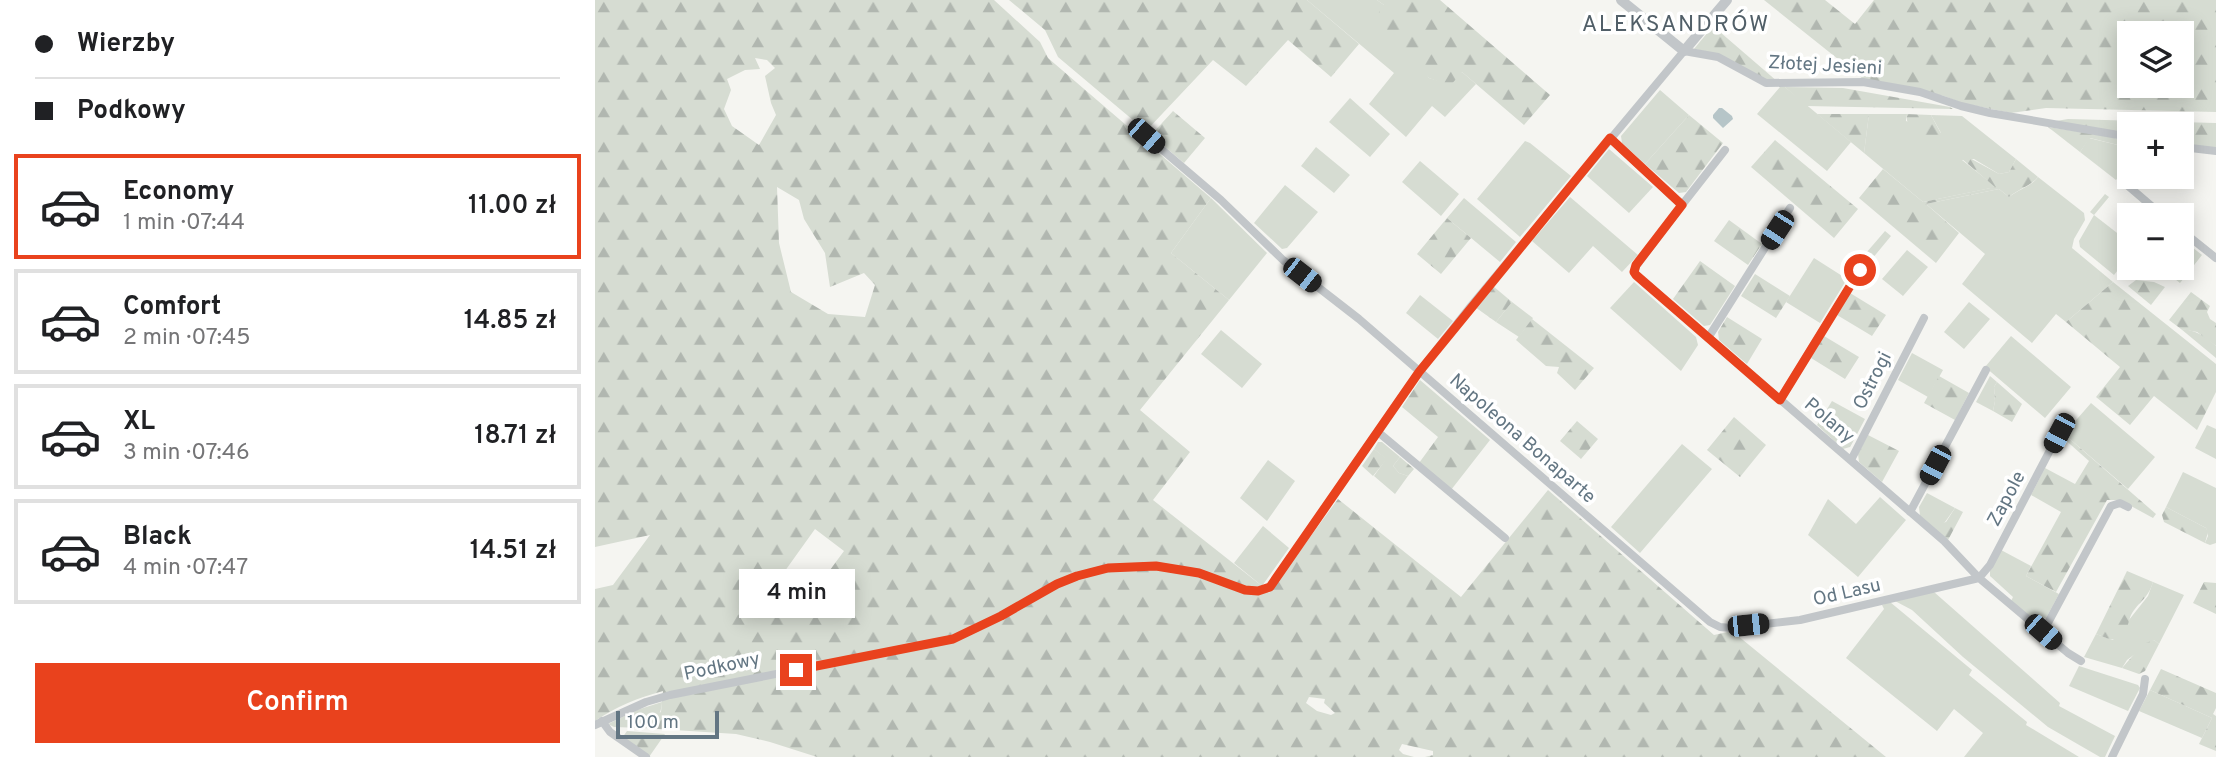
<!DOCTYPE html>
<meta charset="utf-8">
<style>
:root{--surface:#fff;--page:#f2f2f2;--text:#202124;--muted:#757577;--line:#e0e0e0;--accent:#e9421d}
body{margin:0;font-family:Overpass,sans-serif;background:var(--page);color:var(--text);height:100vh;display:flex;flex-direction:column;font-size:26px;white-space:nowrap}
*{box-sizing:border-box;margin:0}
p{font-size:23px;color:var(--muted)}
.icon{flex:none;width:38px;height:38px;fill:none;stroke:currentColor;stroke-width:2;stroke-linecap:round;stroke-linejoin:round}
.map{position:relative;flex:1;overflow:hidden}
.side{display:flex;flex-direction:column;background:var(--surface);width:595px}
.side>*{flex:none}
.guide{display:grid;align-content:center;height:154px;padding:0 35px;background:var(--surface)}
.buttons{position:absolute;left:1522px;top:21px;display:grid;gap:14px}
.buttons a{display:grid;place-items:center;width:77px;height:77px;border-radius:0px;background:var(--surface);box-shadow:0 4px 18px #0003;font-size:35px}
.scale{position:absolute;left:21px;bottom:18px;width:103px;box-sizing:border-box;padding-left:7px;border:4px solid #637683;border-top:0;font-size:19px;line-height:24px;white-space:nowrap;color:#637683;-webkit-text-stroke:5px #fff;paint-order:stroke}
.end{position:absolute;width:32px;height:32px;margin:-16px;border:9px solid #e9421d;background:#fff;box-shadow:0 0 0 4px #fff}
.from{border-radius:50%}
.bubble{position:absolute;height:49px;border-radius:0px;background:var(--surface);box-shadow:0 4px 18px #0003;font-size:23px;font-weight:600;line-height:49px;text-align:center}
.car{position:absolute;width:21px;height:42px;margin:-21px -10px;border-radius:9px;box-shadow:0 0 5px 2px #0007;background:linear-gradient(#222 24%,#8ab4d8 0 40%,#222 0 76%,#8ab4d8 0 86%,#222 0)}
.guide b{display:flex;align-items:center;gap:24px;height:66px;font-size:26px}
.guide b+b{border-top:2px solid var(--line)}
.guide i{width:18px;height:18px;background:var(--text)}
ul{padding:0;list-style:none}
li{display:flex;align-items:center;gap:21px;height:105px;margin:0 14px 10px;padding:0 21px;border:4px solid var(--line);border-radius:0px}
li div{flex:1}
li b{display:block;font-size:26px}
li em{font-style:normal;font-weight:600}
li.on{border-color:var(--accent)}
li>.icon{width:63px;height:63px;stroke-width:1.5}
.button{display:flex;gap:14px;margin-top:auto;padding:14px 35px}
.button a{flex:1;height:80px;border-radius:0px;background:var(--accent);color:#fff;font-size:28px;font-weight:600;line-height:80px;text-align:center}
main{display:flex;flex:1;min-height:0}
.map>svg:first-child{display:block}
.green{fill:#d6dcd2}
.forest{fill:url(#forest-firs);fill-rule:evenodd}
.water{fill:#b6c5c8}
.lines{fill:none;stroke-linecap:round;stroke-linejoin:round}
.minor{stroke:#c2c6c9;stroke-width:8}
.tertiary{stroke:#c2c6c9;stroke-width:10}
.route{stroke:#e9421d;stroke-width:9}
.labels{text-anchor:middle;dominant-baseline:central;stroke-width:7;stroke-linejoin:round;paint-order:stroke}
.street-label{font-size:19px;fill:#637683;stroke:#fff}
.quarter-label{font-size:23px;letter-spacing:2px;fill:#515f68;stroke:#fff}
</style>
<main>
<section class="side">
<div class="guide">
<b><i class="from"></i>Wierzby</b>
<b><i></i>Podkowy</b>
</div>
<ul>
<li class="on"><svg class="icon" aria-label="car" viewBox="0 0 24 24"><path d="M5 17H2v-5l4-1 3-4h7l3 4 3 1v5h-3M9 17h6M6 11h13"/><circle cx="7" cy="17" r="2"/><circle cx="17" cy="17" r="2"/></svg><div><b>Economy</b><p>1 min · 07:44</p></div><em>11.00 zł</em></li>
<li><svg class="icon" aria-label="car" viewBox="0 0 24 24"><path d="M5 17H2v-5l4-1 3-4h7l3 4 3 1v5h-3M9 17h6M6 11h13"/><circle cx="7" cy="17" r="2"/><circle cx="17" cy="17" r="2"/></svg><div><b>Comfort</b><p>2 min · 07:45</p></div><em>14.85 zł</em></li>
<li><svg class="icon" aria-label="car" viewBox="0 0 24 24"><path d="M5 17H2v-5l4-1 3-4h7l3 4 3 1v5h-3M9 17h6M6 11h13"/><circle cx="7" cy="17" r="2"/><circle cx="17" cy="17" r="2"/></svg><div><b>XL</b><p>3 min · 07:46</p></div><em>18.71 zł</em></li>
<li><svg class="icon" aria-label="car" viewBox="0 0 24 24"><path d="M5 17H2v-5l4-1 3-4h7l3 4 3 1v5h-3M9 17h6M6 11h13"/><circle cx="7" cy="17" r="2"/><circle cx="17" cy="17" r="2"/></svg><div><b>Black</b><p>4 min · 07:47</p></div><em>14.51 zł</em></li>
</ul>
<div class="button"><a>Confirm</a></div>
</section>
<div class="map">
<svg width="1621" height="757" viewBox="0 0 1621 757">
<defs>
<pattern id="forest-firs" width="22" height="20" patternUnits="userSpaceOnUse" patternTransform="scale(1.75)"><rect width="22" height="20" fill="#d6dcd2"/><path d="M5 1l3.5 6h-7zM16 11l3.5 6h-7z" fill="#b1b7b0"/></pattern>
</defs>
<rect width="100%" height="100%" fill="#f5f5f1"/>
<path class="green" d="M712,0H782L789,5L834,78L844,81L867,72L881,84L850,117L837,106L811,137L774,104L799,73Z
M1185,87H1190L1256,142L1232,171L1162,114Z
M1065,90L1094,115L1050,164L1027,143L1026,136Z
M755,98L795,134L775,157L734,122Z
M1274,114H1311V121L1346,133L1336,115L1367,116L1421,159L1414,172L1404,174L1379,159L1367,160L1401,187L1328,202L1269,153Z
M1494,138L1535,148V163L1521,180L1485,152Z
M930,141L935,143L976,176L925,237L882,199Z
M721,147L755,175L739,193L706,166Z
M1014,149L1058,187L1034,213L992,176Z
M825,161L864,194L846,216L807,182Z
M1443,177L1489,213L1490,220L1479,239L1477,248L1518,282L1471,322L1461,314L1437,343L1367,284L1390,254L1331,204L1404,189L1414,197C1424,189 1437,186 1443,177Z
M690,185L723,212L692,248L687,249L659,223Z
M1510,194L1514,197L1499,215L1535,243V255L1519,275L1485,247L1484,241L1499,215L1495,212Z
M975,197L1043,255L1027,272L998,246L974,273L937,241Z
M616,198L672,253L634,300L576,253Z
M869,198L921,242L905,262L852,218Z
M1290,231L1296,236L1272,265L1265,260Z
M1587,239L1607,255L1585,283L1566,268H1587Z
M1312,250L1333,267L1308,296L1287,279Z
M1219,258L1252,279L1225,323L1191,302Z
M1039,282L1101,337L1103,345L1086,371L1015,308Z
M825,295L858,321L843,339L811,313Z
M917,302L938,318L924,337L901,322Z
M1374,302L1395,319L1369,349L1349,332Z
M1586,329C1601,330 1610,336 1621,346V358Z
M626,330L667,364L647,388L606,354Z
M1416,336L1476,387L1450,418L1390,367Z
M1317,353L1348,370L1333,397L1303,380Z
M1395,376L1402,382L1399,387L1400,401L1398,411L1381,402Z
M1237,401L1270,419L1260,438L1244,423L1229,414Z
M1496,403L1560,457L1533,489L1469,434Z
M1612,425L1621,429V459L1600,448Z
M783,442H787L805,457L798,466L804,473L813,476L800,494L779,476L791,459L779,449Z
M1087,444L1117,469L1045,553L1016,527Z
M673,460L700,481L672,521L645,498Z
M1588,472L1621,488V543L1615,545L1610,543L1613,536L1611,528L1571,507Z
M1332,493L1360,508L1350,522L1340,529L1325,516L1324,507Z
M1285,497L1311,520L1263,577L1213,535L1233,499L1261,524Z
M668,526L694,548L667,586L639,563Z
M1406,550L1436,566L1431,576L1464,594L1451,618L1438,621L1416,601L1418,597L1395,576V570Z
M1558,582L1589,595L1564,644L1559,640L1532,660L1527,668L1489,657L1501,634L1518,640L1553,596Z
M1339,592L1465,703L1464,706L1520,736L1510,757H1505L1453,727L1368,657L1317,610L1300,601Z
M1295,602L1377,670L1374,675L1432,722L1431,725L1484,757H1369L1388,733L1359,709L1342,731L1251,658L1289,609L1287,605Z
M1484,666L1543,685L1545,688L1533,711L1474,686Z
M1555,690L1617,718L1607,738L1544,711Z
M67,702C66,716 62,719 49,722L48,728L19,727L13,724L42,710Z"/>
<path class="forest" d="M0,0H399L445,42L453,58L616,198L576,253L634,300L545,410L595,452L558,500L667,586L674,593L743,499L866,597L953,490L1119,635L1137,631L1291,757H830L838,755V751L807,744L804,750L808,754L819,757H222L175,742L141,734L48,728V722L61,719L62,714L66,712L68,691C43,698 22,706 0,721V589L18,585L55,535L0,547ZM160,58L172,60L180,68L170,76L176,103L181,115L164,145L137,126L129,109L136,90L132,79L150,70L165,69ZM182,187L204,200L209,219L230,253L235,287L269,273L280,285L270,317L233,314L196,292L184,243ZM220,529L249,551L201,616L172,596ZM714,697L730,699L729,703L740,713L736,715L722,711L711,703Z
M414,0H712L764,44L736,77L693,40L651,86L618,60L551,131L463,57L450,30Z
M782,0H845L955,95L929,125L867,72L855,86L834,78L787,24L783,14L789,5Z
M1169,0H1230L1260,24L1279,0H1621V112L1451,108L1416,113L1367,103L1349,96L1268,79ZM1535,33H1587V86H1535Z
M1118,26L1183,82C1152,77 1133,54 1099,49Z
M1190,87L1248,88L1355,107L1358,109L1211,106Z
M578,111L610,138L589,163L556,135Z
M1222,114H1274L1269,153Z
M1311,114L1336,115L1350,141V149L1345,154C1329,151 1312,131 1311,114Z
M1094,115L1128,143L1091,192L1084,193L1050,164Z
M1473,119L1621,123V148L1587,144V124H1535V135L1461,121Z
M1453,127L1513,136L1535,143V148L1495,138L1485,152Z
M1180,140L1263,209L1239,238L1156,167Z
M1371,156L1404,174L1414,172L1421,159L1443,177C1437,185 1424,189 1414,197L1404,189L1331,204L1364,233L1341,263L1264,198L1288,169L1328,202L1400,187L1367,159Z
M852,218L876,238L846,274L822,254Z
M1134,220L1167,244L1153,265L1119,241Z
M1105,261L1140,286L1115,325L1109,326L1078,299Z
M1160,274L1195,296L1181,318L1146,296Z
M1541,280L1559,282L1570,287L1556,305L1533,286Z
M1518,282L1621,364V392L1602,430L1559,396L1535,425L1501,397L1525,367L1471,322Z
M898,286L917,302L901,322L880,307Z
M1596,292L1615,306L1612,312L1615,319L1621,323V346L1602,332L1586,329L1574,320Z
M1255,293L1291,315L1277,336L1242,315Z
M1132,317L1167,339L1152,364L1124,340L1123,332Z
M937,319L999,368L980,390L962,373L964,367L951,366L921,340Z
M1229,336L1264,357L1250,379L1216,358Z
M1344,376L1374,393L1360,420L1329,403Z
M825,380L895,440L856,490L824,463L843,437L807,407Z
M1402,382L1427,404L1417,422L1398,411L1400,401L1399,387Z
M1229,414L1244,423L1260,438L1255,447L1248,449L1222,425Z
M1139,417L1171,445L1145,477L1112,450Z
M982,421L1003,439L986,459L965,441Z
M1469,434L1561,514L1558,518L1525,500H1512L1461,592L1431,576L1466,512L1436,495L1450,468L1480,484L1494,461L1467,437Z
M1273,435L1304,451L1287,482L1264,462L1263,454Z
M779,449L792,459L778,476L767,466Z
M805,457L819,469L813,476L804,473L798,466Z
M1571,507L1611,528L1613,532L1610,543L1569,522L1567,515Z
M1360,508L1368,512L1353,540L1340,529L1342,524L1351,522Z
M1532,571L1558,582C1553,599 1544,601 1536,615C1532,624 1533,635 1522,639C1516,641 1507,636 1501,634Z
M1609,582L1621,583V614L1598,603Z
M1559,640L1564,644L1550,671L1544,674L1527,668L1548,644Z
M1566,669L1621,693V708L1618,714L1621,716V751L1604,744L1617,718L1555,690Z
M32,731L70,734L54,757L27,738Z"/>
<path class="water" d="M1124,108H1127L1137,116L1138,119L1128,128L1118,118V115Z"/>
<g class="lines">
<path class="minor" d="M551,136L626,200L688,260L764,319L1115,622L1125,627L1136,628L1205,620L1384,578L1395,565L1464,433
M1015,138L1087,205L1041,266L1039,272L1041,275L1349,541L1384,578L1473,653L1486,661
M1587,147L1621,151
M1535,173L1530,179L1532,185L1567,215
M1087,205L1130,150
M1587,231L1621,258
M1113,338L1195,208
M1185,400L1268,265
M783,432L910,538
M1256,460L1329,318
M1315,512L1391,370
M1448,632L1516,506L1525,503L1533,507
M7,721L15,732L51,757
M0,725L51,702L75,695L358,639L406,616L462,584L482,576L513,568L561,566L604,573L650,590L663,591L675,587L824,372L876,306L1089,51L1123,57L1171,83L1268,82L1325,92L1366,106L1395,113L1535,137
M1517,757L1548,694L1550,679"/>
<path class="tertiary" d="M1026,0L1089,51L1132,0"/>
</g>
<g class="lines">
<path class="route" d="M201,670L358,639L406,616L462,584L482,576L513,568L561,566L604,573L650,590L663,591L675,587L824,372L1015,138L1087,205L1041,265L1039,272L1041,275L1185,400L1265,270"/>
</g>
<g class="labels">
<g class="street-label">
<text transform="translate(1230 66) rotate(3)">Złotej Jesieni</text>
<text transform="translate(1278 381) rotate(-63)">Ostrogi</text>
<text transform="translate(1234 421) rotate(40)">Polany</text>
<text transform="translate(927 439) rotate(41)">Napoleona Bonaparte</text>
<text transform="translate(1412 499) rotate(-62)">Zapole</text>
<text transform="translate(1252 593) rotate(-13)">Od Lasu</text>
<text transform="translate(127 667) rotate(-12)">Podkowy</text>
</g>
<g class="quarter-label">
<text x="1081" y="25">ALEKSANDRÓW</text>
</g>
</g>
</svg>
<div class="buttons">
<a><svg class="icon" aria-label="layers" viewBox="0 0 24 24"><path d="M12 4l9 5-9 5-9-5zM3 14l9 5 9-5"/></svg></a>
<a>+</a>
<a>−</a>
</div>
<div class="scale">100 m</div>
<i class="end from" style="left:1265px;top:270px"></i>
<i class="end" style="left:201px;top:670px"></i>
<div class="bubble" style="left:144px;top:569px;width:116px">4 min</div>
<i class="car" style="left:551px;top:136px;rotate:131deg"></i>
<i class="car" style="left:1182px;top:230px;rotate:213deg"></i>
<i class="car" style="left:707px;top:275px;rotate:128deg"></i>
<i class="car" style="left:1464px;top:433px;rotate:208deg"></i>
<i class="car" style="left:1340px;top:465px;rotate:208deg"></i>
<i class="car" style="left:1153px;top:625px;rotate:84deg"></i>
<i class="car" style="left:1448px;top:632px;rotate:131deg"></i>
</div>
</main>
